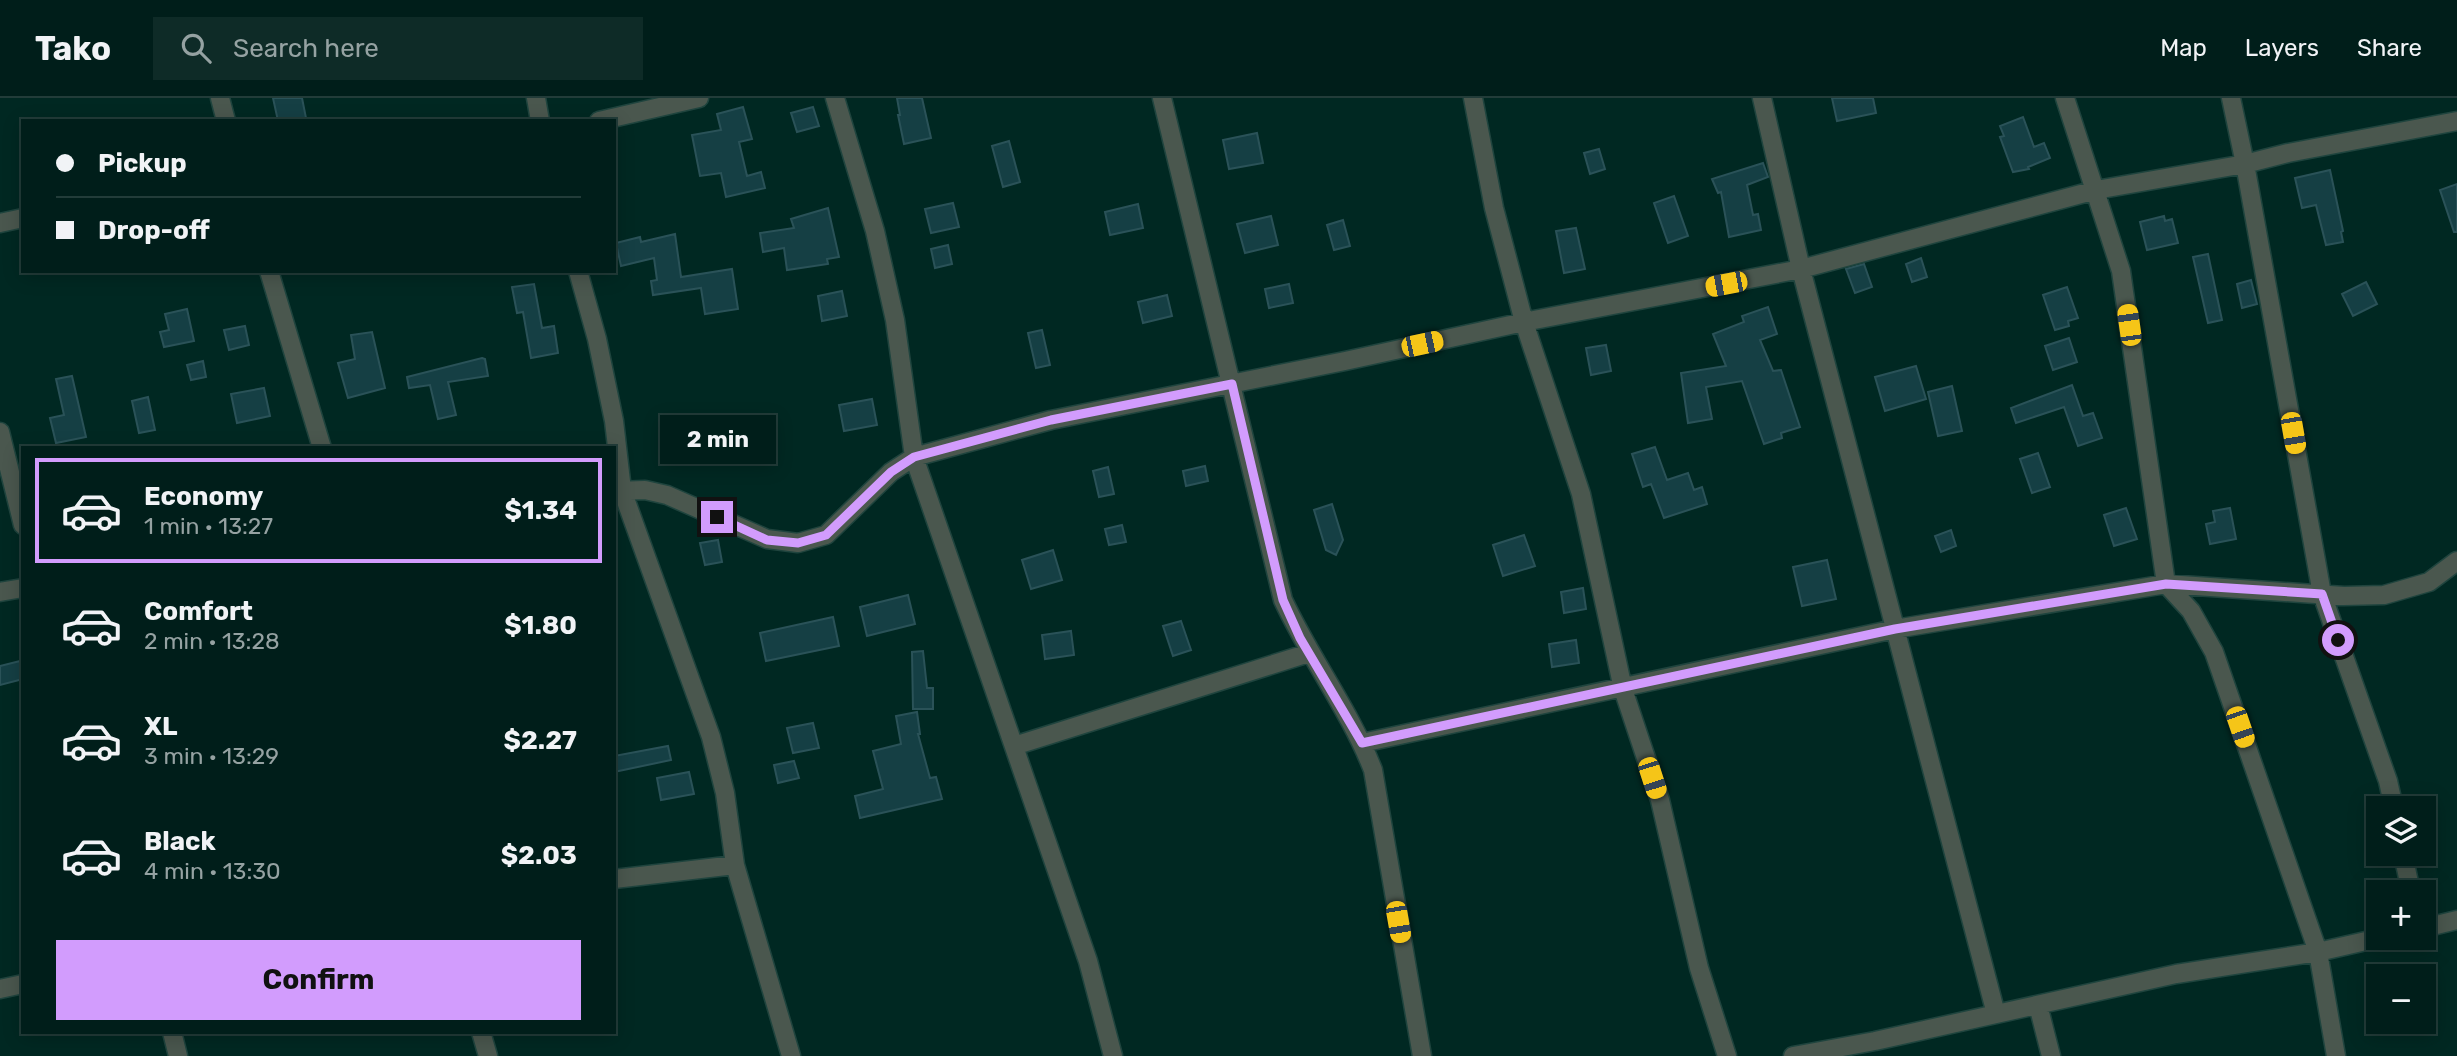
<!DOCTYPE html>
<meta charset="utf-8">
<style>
:root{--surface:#001e1a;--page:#0e2b27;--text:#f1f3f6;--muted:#95a2a2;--line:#223c39;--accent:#d29cfd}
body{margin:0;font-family:Rubik,sans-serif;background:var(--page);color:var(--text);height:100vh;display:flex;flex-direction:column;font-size:26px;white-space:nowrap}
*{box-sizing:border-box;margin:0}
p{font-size:23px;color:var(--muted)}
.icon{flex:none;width:38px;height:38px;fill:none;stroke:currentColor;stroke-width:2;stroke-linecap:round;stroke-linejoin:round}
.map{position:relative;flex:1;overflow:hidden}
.drawer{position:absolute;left:21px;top:348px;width:595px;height:588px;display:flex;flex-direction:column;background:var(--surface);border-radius:0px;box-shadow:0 4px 18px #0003,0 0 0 2px var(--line)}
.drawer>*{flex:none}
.guide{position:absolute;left:21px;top:21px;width:595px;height:154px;border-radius:0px;box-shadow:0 4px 18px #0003,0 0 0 2px var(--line);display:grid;align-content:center;height:154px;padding:0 35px;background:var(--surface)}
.controls{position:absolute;left:2366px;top:698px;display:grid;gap:14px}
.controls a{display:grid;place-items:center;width:70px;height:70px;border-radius:0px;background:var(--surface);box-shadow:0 4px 18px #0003,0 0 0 2px var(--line);font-size:35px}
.end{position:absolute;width:32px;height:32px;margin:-16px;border:9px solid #d29cfd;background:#111;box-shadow:0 0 0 4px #111}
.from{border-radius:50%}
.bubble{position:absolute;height:49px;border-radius:0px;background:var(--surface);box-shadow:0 4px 18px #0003,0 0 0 2px var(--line);font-size:23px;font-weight:700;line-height:49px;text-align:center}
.car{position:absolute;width:21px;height:42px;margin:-21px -10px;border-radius:9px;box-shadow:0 0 5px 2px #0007;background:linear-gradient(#f5c518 24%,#345 0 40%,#f5c518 0 76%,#345 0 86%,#f5c518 0)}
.guide b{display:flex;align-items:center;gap:24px;height:66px;font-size:26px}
.guide b+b{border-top:2px solid var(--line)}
.guide i{width:18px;height:18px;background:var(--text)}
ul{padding:12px 0 0;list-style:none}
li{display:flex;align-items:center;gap:21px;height:105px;margin:0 14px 10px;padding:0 21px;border:4px solid transparent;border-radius:0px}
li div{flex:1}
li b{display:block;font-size:26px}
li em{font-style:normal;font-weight:700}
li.active{border-color:var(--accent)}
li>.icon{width:63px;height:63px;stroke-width:1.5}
.primary-button{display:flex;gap:14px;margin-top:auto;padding:14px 35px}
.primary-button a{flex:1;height:80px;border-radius:0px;background:var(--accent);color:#111;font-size:28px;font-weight:700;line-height:80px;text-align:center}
header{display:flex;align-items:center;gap:42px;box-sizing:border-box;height:98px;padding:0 35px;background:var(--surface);border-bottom:2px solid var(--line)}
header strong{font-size:33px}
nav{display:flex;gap:38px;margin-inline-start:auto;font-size:24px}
.search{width:490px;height:63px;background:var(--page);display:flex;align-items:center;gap:18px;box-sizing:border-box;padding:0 24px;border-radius:0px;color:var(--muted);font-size:26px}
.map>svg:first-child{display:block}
.building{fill:#153f44;stroke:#2a5258;stroke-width:2}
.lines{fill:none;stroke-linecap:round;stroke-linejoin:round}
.minor-casing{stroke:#1f443e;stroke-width:21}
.minor{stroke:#4a574e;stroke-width:18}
.route{stroke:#d29cfd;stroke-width:9}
</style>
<header>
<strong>Tako</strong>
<div class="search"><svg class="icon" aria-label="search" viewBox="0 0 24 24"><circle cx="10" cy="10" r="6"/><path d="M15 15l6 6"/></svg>Search here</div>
<nav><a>Map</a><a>Layers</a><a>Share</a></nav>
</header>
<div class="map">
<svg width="2457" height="958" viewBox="0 0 2457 958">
<rect width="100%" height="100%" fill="#002822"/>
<path class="building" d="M273,0H302L306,20L278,23Z
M897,0H922L931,40L904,46L898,17H900Z
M1832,0H1873L1876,15L1837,23Z
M743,9L752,41L739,44L747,78L761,74L765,90L726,99L721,75L700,78L692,37L721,32L717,16Z
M813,9L819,28L797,34L791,15Z
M2023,19L2034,49L2044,45L2050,60L2028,69L2029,71L2013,74L2000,39L2004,38L2000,28Z
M1257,35L1263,65L1229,71L1223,42Z
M1009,43L1020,84L1003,89L992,48Z
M1599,51L1605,71L1590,76L1584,55Z
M1763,65L1768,79L1747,87L1753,117L1758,116L1761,132L1729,139L1721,94L1718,95L1712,81Z
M2330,72L2343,133L2341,134L2343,144L2326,147L2316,107L2302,110L2295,80Z
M2457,86V134H2454L2440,92Z
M1674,98L1688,138L1668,145L1654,105Z
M953,105L959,129L931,135L925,111Z
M1138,106L1143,130L1110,137L1105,114Z
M828,110L839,159L827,161L828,166L787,172L784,150L763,154L760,135L794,130L791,121Z
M1271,118L1278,147L1245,155L1237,126Z
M2164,118L2165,123L2172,121L2178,145L2147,152L2140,124Z
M1343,122L1350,148L1334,152L1327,127Z
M1576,130L1585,171L1564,175L1556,133Z
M675,136L681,179L732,171L738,211L705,216L701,190L653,197L651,183L657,182L654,160L621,168L616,145L640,139L641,144Z
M948,147L952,166L935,170L931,151Z
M2208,156L2222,222L2208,225L2193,159Z
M1921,160L1927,179L1912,184L1906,166Z
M1864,166L1872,189L1855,195L1846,171Z
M2251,182L2257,206L2242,210L2237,186Z
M2366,184L2377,206L2353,218L2342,196Z
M534,186L542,230L554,228L558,255L531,260L523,214L517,215L512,189Z
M1289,186L1293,205L1269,210L1265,191Z
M2067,189L2078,220L2068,223L2069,228L2055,232L2043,197Z
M842,193L847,218L822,223L818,198Z
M1167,197L1172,218L1143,225L1138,204Z
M1768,209L1777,236L1760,242L1773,273L1781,272L1800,329L1781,335L1782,340L1764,346L1742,283L1706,289L1712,321L1688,325L1681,275L1726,268L1713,236L1744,224L1742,218Z
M187,211L194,243L164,249L160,234L169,232L165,216Z
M245,228L249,247L229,252L224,232Z
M1042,232L1050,267L1036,270L1028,235Z
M372,234L385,290L348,300L338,265L355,261L351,237Z
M2069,240L2077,264L2053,272L2045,248Z
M1606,247L1611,273L1591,277L1586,250Z
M482,260L485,261L488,278L448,284L456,317L438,321L430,287L409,290L407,279Z
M203,263L206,279L191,282L187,267Z
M1916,268L1926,301L1885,313L1875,279Z
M72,278L86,339L56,345L50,320L64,317L56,281Z
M2072,287L2083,318L2093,315L2102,340L2078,348L2064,309L2016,325L2011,310Z
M1952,288L1962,333L1938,338L1928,294Z
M264,290L270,318L237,325L231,296Z
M148,299L155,332L139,335L132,303Z
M872,301L877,327L844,333L839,307Z
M1655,349L1667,382L1688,375L1694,392L1702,389L1707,406L1664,420L1651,386L1643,389L1632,356Z
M2038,355L2050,389L2032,395L2020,361Z
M1205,368L1208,383L1186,388L1183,373Z
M1108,369L1114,396L1099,399L1093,373Z
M1332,406L1343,442L1336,457L1326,452L1314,412Z
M2126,410L2137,441L2114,448L2104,417Z
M2230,410L2236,441L2210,446L2206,426L2215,424L2213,413Z
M1122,427L1126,444L1109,447L1105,431Z
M1951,432L1956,448L1941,454L1935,438Z
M1524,437L1535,468L1503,478L1493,447Z
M718,442L722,464L705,467L700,445Z
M1053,452L1062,482L1031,491L1022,462Z
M1827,462L1836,501L1802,508L1793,469Z
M1583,490L1586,511L1564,515L1561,494Z
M908,497L915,526L867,538L860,509Z
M833,519L839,548L766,563L760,535Z
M1181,523L1191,552L1173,558L1163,528Z
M1071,533L1074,557L1045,561L1042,537Z
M1576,542L1579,565L1552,569L1549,546Z
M923,553L927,590H933V611H913L912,554Z
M20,563L23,581L0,587V568Z
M917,614L920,636H918L930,680L936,679L942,701L860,720L855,698L883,691L873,653L901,646L896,618Z
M813,625L819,650L793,655L787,630Z
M668,648L671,662L614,674V658Z
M794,663L799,680L778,685L774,667Z
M689,674L694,696L661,702L657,680Z"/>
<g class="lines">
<g class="minor-casing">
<path id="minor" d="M220,0L226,23
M536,0L540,23
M835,0L875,133L895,222L914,359L1088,863L1113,958
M1162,0L1283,502C1310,560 1350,613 1373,672L1422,958
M1473,0L1494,110L1524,224L1581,396L1623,591L1660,702L1699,870L1727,958
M1762,0L1801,171L1996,916
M2065,0L2121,173L2166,486L2191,513L2214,554L2318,854L2336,958
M2231,0L2245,66L2322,496L2388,683L2394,710
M599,23L699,0
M0,125L23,120
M269,173L322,350
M578,173L597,241L614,323L622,392L711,639L725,695L735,767L791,958
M0,334L23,427
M614,393L645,392L667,397L767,441L798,445L826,437L891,374L914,359L1051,322L1345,263L1524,224L1801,171L2096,92L2245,66L2288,55L2457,23
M0,494L23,490
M1362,645L1895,531L2166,486L2344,498L2384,497L2429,484L2457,463
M1014,648L1309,555
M2403,756L2411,794
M614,781L735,767
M2424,830L2457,822
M0,891L23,886
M2038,907L2051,958
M172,934L178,958
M481,934L488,958
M1793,958L1875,943L2176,876L2318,854L2379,840"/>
</g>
<use href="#minor" class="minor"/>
</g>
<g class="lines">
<path class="route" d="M717,419L767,442L798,445L826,437L891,374L914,359L1051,322L1232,286L1283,502L1300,540L1362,645L1895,531L2166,486L2322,496L2338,542"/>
</g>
</svg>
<div class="controls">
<a><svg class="icon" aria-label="layers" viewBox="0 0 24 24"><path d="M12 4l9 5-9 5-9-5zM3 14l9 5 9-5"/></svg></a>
<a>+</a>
<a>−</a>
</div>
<i class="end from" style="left:2338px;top:542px"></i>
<i class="end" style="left:717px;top:419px"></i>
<div class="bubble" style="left:660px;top:317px;width:116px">2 min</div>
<i class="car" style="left:1726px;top:186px;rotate:259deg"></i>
<i class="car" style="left:2129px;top:227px;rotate:352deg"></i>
<i class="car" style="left:1422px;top:246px;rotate:78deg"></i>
<i class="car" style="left:2293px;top:335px;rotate:170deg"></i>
<i class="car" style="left:2240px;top:629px;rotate:161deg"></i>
<i class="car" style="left:1652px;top:680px;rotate:162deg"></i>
<i class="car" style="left:1398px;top:824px;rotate:170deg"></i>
<div class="guide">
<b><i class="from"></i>Pickup</b>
<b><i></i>Drop-off</b>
</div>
<section class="drawer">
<ul>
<li class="active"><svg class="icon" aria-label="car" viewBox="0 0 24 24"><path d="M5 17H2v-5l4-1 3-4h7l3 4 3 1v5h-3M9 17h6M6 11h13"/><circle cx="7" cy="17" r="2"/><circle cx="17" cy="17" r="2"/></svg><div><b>Economy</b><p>1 min · 13:27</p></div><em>$1.34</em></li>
<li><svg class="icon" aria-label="car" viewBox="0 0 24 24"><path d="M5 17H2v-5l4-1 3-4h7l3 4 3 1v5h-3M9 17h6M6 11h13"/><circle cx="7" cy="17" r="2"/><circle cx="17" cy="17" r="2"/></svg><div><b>Comfort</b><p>2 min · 13:28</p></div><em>$1.80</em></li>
<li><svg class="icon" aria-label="car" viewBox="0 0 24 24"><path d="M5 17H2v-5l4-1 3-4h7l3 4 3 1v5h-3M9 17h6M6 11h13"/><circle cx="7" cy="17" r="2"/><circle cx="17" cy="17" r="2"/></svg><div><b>XL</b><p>3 min · 13:29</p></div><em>$2.27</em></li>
<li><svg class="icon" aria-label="car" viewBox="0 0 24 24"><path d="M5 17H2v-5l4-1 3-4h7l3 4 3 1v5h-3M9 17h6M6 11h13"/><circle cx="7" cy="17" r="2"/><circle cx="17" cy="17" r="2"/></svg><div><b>Black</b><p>4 min · 13:30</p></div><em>$2.03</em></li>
</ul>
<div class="primary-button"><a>Confirm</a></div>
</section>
</div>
